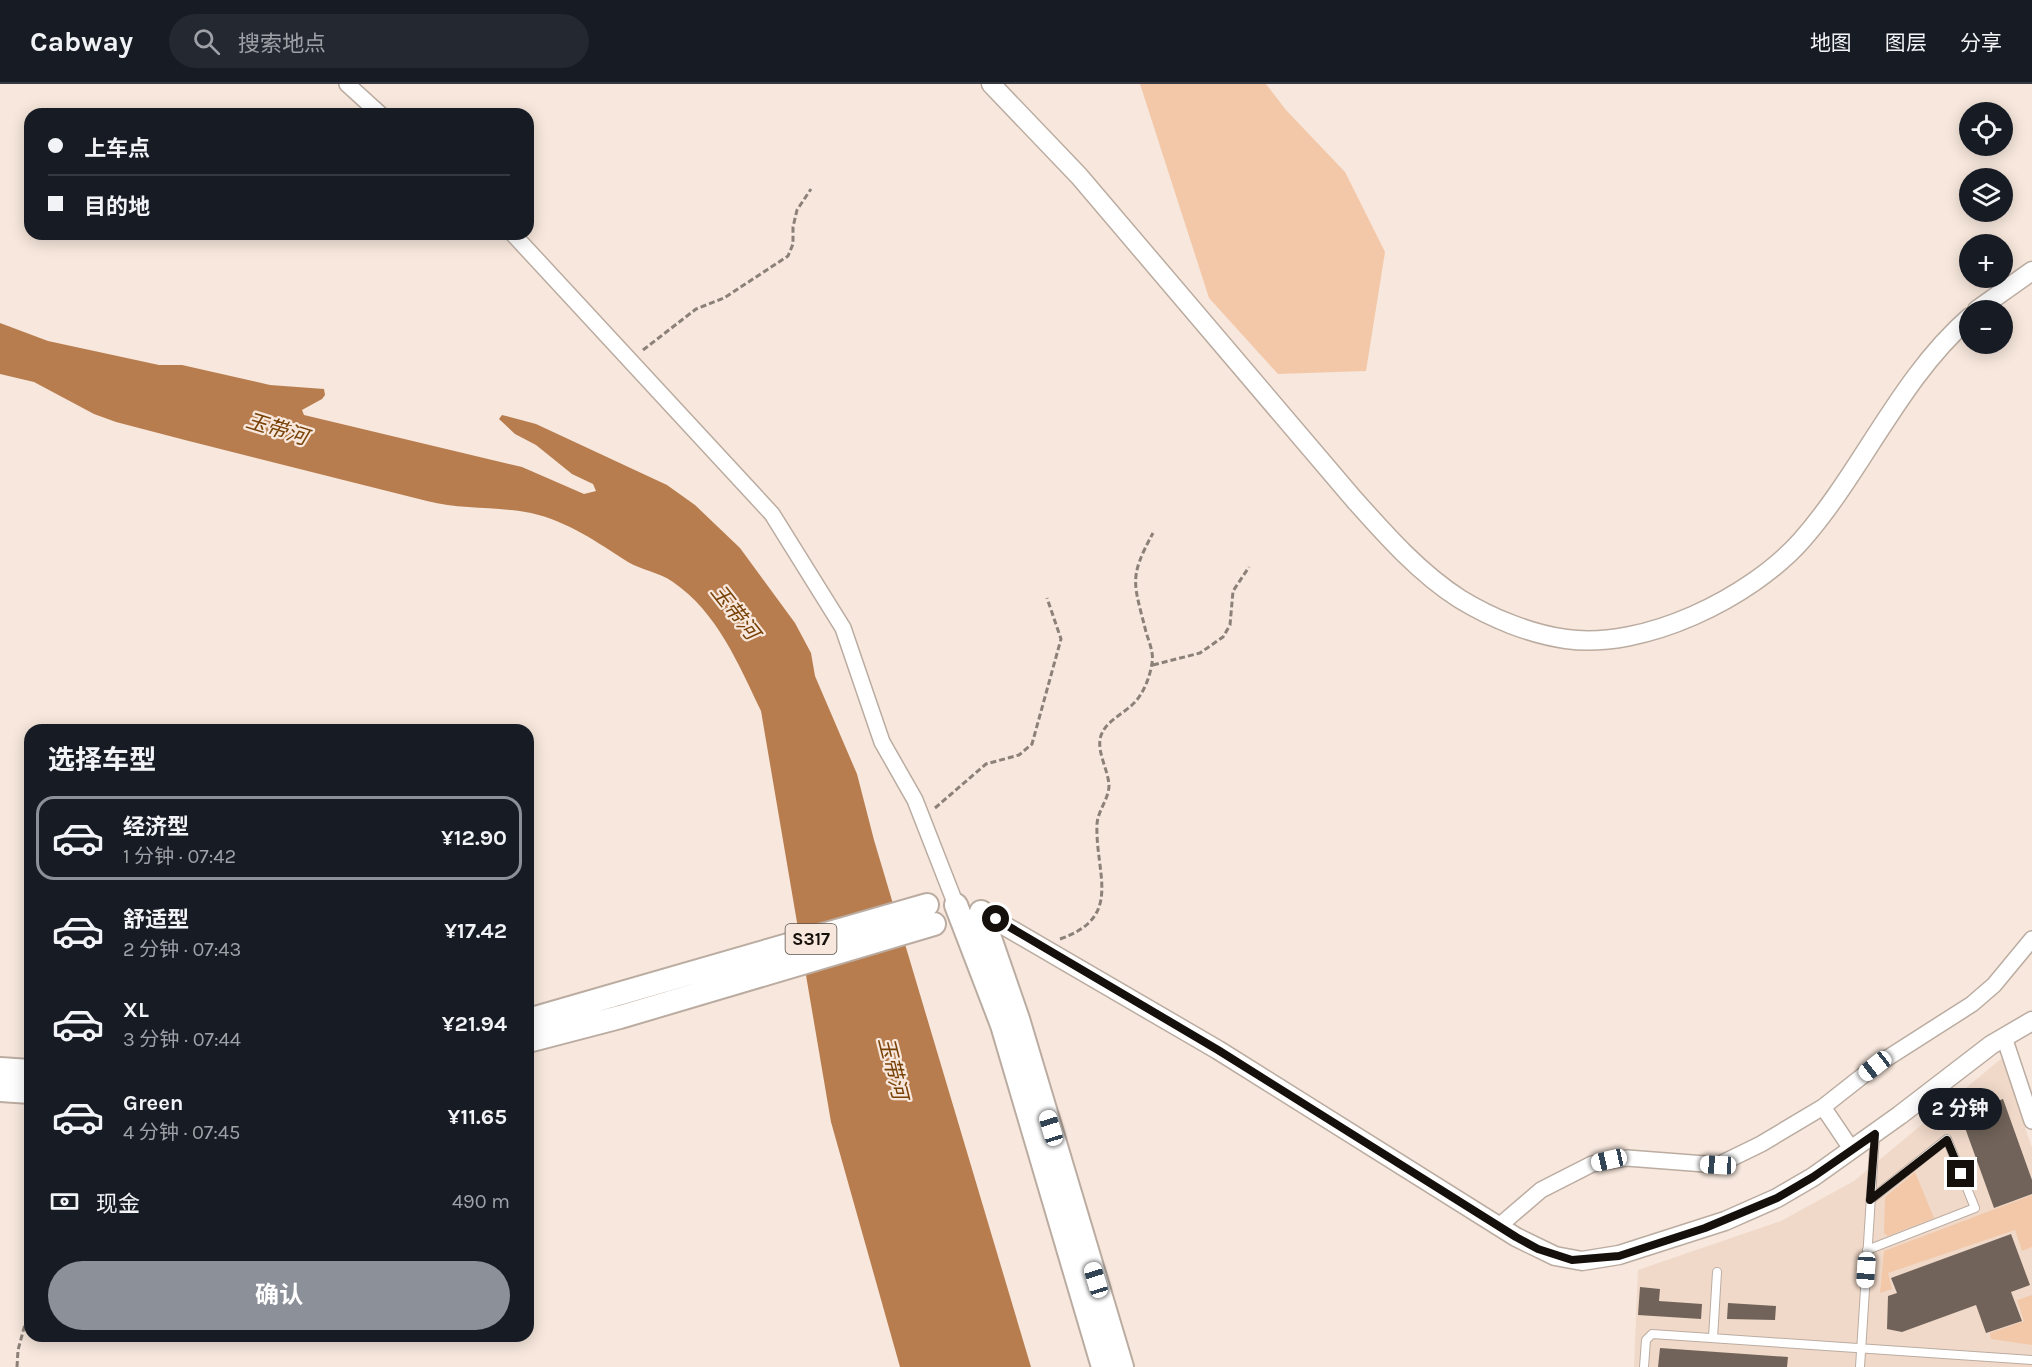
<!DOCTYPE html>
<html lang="zh">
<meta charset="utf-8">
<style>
:root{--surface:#171b24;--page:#242831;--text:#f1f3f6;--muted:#9ea1a6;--line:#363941;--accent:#8c9099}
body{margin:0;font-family:Karla,"Noto Sans SC",sans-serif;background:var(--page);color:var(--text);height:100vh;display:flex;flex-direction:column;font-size:22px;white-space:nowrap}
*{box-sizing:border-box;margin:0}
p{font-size:20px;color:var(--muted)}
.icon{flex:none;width:33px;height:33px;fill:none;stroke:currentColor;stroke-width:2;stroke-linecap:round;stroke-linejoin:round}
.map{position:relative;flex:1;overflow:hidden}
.drawer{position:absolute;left:24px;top:640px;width:510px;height:618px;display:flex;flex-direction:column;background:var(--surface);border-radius:18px;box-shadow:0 3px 15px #0003}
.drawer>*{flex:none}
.banner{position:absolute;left:24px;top:24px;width:510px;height:132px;border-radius:18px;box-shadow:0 3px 15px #0003;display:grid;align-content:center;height:132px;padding:0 24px;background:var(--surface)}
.tools{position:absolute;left:1959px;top:18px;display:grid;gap:12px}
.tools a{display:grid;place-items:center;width:54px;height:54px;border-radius:50%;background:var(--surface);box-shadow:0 3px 15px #0003;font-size:30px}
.end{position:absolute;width:27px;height:27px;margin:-14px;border:8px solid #15100c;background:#fff;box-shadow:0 0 0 3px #fff}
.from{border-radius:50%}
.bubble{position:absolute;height:42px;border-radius:21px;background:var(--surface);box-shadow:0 3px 15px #0003;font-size:20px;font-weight:700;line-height:42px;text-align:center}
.car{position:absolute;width:18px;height:36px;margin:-18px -9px;border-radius:8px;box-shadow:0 0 4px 2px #0007;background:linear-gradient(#fff 24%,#345 0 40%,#fff 0 76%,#345 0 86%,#fff 0)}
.banner b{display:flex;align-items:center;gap:21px;height:57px;font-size:22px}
.banner b+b{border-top:2px solid var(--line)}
.banner i{width:15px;height:15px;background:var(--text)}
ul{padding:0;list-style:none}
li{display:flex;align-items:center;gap:18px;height:84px;margin:0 12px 9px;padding:0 12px;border:3px solid transparent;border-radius:18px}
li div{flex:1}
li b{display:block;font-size:22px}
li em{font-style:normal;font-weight:700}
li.on{border-color:var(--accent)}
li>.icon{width:54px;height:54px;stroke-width:1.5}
h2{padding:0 24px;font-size:27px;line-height:72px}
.pay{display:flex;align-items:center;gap:15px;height:66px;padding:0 24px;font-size:22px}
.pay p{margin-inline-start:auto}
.action{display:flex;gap:12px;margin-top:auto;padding:12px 24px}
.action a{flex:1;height:69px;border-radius:36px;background:var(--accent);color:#fff;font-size:24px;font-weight:700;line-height:69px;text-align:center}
header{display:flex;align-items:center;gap:36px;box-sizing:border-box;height:84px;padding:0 30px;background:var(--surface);border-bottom:2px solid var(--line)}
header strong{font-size:28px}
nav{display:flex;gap:33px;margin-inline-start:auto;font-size:21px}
.search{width:420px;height:54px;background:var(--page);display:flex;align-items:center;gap:15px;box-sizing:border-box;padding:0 21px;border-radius:33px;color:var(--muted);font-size:22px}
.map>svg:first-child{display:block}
.built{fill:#f0d9c9}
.green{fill:#f2c8a9}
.water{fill:#b87d4f}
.building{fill:#716359}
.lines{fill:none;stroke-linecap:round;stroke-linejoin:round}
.service-casing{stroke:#bbaca1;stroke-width:10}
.minor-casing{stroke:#bbaca1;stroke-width:18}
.tertiary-casing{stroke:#bbaca1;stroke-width:21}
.primary-casing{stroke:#bbaca1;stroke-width:26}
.path{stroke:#8c8179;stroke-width:3;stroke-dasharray:6 3;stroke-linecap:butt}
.service{stroke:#fff;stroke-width:8}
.minor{stroke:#fff;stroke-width:15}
.tertiary{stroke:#fff;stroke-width:18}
.primary{stroke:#fff;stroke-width:22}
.route{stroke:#15100c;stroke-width:8}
.labels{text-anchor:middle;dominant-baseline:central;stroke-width:4.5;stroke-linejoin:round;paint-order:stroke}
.shield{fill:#f7e7dc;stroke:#59504a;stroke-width:1.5}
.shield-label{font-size:18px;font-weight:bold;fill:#15100c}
.water-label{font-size:21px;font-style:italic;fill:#784106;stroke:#f7e7dc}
</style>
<header>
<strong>Cabway</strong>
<div class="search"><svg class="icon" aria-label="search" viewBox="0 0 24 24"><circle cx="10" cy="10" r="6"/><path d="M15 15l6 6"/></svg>搜索地点</div>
<nav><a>地图</a><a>图层</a><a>分享</a></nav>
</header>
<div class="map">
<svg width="2032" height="1283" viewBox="0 0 2032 1283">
<rect width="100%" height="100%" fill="#f7e7dc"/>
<path class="built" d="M2002,974L2032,1064V1283H1634L1638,1186L1781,1137L1854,1097Z"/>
<path class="green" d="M1140,0H1266L1286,26L1345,88L1385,168L1366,287L1278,290L1209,214Z
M1915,1088L1934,1134L1888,1152L1884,1149L1885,1113Z
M2032,1111V1163L2022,1167L2015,1146L1888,1189L1892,1205L1880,1209L1884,1167Z
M2032,1211V1261L1991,1255L1990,1249L2024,1237L2017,1216Z"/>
<path class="water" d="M0,239L48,257L159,281H182L270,301L324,305L325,311L322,315L302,326L304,331L522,383L584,410L596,407L593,400L572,390L536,361L515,350L499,335L502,331L536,340L667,401L695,421L740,464L795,539L811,569L815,592L857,690L874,756L1031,1283H900L831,1038L761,627C739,581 717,528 673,498C659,488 641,486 628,478C597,458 567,437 531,429C497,422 461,426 427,417C323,391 219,365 116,338L94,330L34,298L0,290Z"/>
<path class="building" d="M2003,1015L2032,1096V1110L1994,1124L1960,1030Z
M2011,1150L2030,1201L2011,1208L2022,1237L1986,1249L1976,1221L1902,1248L1887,1245L1888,1212L1897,1209L1891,1194Z
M1640,1203L1660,1205L1659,1217L1702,1220L1701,1235L1638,1231Z
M1728,1219L1776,1222L1775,1236L1727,1235Z
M1660,1264L1788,1273L1787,1283H1658Z"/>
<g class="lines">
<g class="service-casing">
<path id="service" d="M1867,1166L1975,1124L1947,1055L1870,1116
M1713,1254L1717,1188
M1644,1283L1646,1256L1652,1250L2032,1276
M1860,1283L1875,1051"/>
</g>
<g class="minor-casing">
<path id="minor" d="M347,0L380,30
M513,150L772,430L843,544L882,658L915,716L956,821
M2004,953L2032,1037
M1823,1023L1852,1066
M1499,1142L1541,1106L1592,1080L1627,1074L1718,1081L1761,1060L1823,1023L1875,982L1972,920L1994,901L2032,855"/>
</g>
<g class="tertiary-casing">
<path id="tertiary" d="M991,0L1079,92L1352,413C1384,449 1419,489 1460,515C1491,534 1530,550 1566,555C1644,566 1750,514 1801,457C1862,388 1899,295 1970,233
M1977,226L2032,187
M981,828L1218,966L1516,1153L1555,1172L1582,1177L1619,1171L1725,1137L1777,1114L1813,1093L1900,1031L1991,961L2032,937"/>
</g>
<g class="primary-casing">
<path id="primary" d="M956,821L1002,941L1103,1283
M981,828L1018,935L1122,1283
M528,936L927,821
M528,957L620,933L934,840
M0,985L30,987
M0,1006L30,1008"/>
</g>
<path class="path" d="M643,266L696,225L724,214L788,172L793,160V143L797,126L811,105
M1153,581L1200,569L1223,553L1230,541L1233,507L1249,483
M935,724L986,680L1019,671L1032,660L1061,555L1047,514
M1060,855C1124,833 1095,790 1097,740C1098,726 1109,715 1109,701C1108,686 1098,670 1100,656C1102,639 1122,631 1133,620C1143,611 1150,593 1152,579C1154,569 1149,558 1146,548C1134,499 1128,495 1153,449
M17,1283L18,1266L30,1222"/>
<use href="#service" class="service"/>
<use href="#minor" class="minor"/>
<use href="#tertiary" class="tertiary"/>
<use href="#primary" class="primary"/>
</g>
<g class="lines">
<path class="route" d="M996,835L1218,966L1516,1153L1538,1165L1572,1176L1619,1172L1705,1144L1777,1114L1813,1093L1875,1050L1870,1116L1947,1056L1961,1090"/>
</g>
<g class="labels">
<rect class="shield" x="785.5" y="840" width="51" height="30" rx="4.5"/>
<g class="shield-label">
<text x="811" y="855">S317</text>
</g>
<g class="water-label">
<text transform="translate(277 345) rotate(17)">玉带河</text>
<text transform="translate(735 528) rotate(52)">玉带河</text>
<text transform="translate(893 984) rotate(76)">玉带河</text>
</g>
</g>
</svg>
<div class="tools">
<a><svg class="icon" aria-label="locate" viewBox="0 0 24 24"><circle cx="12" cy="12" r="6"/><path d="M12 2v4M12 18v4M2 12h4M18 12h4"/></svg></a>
<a><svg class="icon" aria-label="layers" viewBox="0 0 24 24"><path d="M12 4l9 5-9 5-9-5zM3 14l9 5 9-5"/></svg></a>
<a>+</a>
<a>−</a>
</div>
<i class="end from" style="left:996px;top:835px"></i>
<i class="end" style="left:1961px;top:1090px"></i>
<div class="bubble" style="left:1918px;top:1004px;width:84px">2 分钟</div>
<i class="car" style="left:1875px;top:982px;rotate:232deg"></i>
<i class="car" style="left:1051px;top:1044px;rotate:343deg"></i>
<i class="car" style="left:1609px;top:1076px;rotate:257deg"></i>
<i class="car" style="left:1718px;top:1081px;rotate:273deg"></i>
<i class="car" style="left:1866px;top:1186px;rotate:184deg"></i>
<i class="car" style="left:1096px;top:1196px;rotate:343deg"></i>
<div class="banner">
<b><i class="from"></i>上车点</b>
<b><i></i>目的地</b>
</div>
<section class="drawer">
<h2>选择车型</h2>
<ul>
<li class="on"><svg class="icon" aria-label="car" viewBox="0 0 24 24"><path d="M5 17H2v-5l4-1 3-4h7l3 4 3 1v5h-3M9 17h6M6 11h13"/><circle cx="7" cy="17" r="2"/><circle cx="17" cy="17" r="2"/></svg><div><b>经济型</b><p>1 分钟 · 07:42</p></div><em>¥12.90</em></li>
<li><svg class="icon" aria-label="car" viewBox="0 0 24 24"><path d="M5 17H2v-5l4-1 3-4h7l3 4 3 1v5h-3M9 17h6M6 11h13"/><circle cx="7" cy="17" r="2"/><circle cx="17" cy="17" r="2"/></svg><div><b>舒适型</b><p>2 分钟 · 07:43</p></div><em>¥17.42</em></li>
<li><svg class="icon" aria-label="car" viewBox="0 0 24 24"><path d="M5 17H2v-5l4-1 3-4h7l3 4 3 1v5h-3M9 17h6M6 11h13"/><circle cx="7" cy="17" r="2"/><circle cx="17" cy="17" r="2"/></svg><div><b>XL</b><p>3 分钟 · 07:44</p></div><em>¥21.94</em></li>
<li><svg class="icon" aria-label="car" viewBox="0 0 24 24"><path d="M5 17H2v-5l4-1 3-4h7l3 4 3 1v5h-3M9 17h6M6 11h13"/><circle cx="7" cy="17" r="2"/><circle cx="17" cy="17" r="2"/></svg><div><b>Green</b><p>4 分钟 · 07:45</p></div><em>¥11.65</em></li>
</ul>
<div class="pay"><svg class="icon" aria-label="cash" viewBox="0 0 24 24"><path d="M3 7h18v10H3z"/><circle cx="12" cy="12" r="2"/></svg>现金<p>490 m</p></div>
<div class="action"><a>确认</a></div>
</section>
</div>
